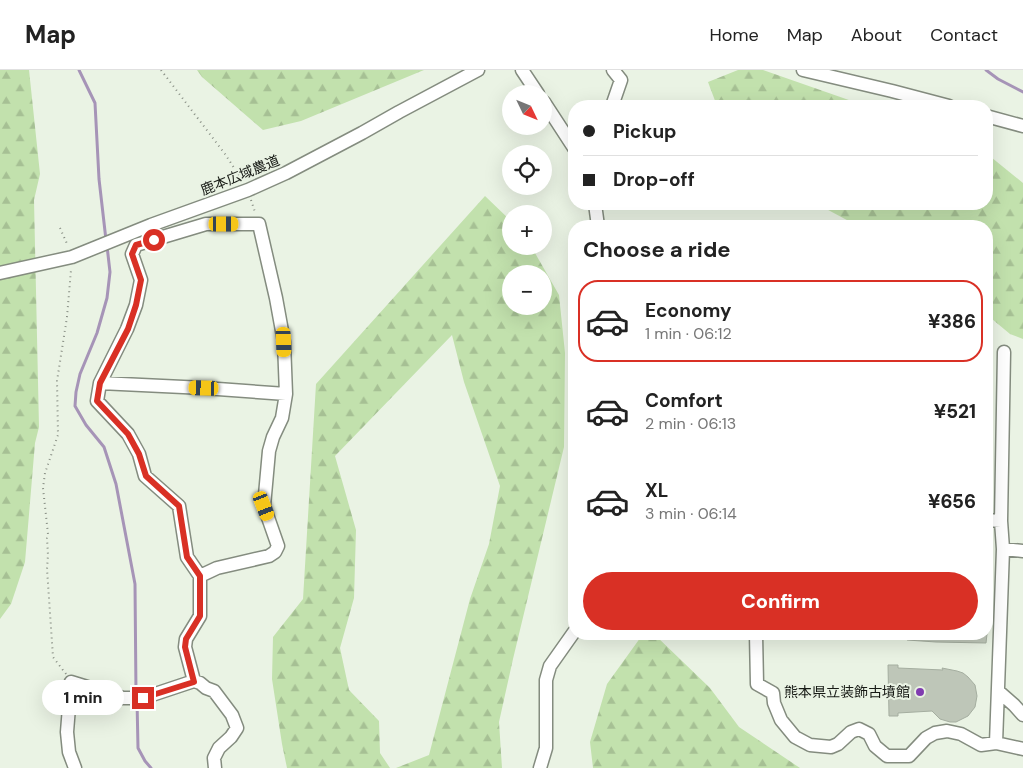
<!DOCTYPE html>
<meta charset="utf-8">
<style>
:root{--surface:#fff;--page:#f2f2f2;--text:#222;--muted:#767676;--line:#e0e0e0;--accent:#d93025}
body{margin:0;font-family:"DM Sans","Noto Sans JP",sans-serif;background:var(--page);color:var(--text);height:100vh;display:flex;flex-direction:column;font-size:19px;white-space:nowrap}
*{box-sizing:border-box;margin:0}
p{font-size:16px;color:var(--muted)}
.icon{flex:none;width:28px;height:28px;fill:none;stroke:currentColor;stroke-width:2;stroke-linecap:round;stroke-linejoin:round}
.map{position:relative;flex:1;overflow:hidden}
.sheet{position:absolute;left:568px;top:150px;width:425px;height:420px;display:flex;flex-direction:column;background:var(--surface);border-radius:20px;box-shadow:0 5px 20px #0002}
.sheet>*{flex:none}
.hud{position:absolute;left:568px;top:30px;width:425px;height:110px;border-radius:20px;box-shadow:0 5px 20px #0002;display:grid;align-content:center;height:110px;padding:0 15px;background:var(--surface)}
.needle{width:32px;rotate:133deg}
.controls{position:absolute;left:502px;top:15px;display:grid;gap:10px}
.controls a{display:grid;place-items:center;width:50px;height:50px;border-radius:50%;background:var(--surface);box-shadow:0 5px 20px #0002;font-size:25px}
.end{position:absolute;width:22px;height:22px;margin:-11px;border:6px solid #d93025;background:#fff;box-shadow:0 0 0 2px #fff}
.from{border-radius:50%}
.bubble{position:absolute;height:35px;border-radius:18px;background:var(--surface);box-shadow:0 5px 20px #0002;font-size:16px;font-weight:800;line-height:35px;text-align:center}
.car{position:absolute;width:15px;height:30px;margin:-15px -8px;border-radius:6px;box-shadow:0 0 4px 1px #0007;background:linear-gradient(#f5c518 24%,#345 0 40%,#f5c518 0 76%,#345 0 86%,#f5c518 0)}
.hud b{display:flex;align-items:center;gap:18px;height:48px;font-size:19px}
.hud b+b{border-top:1px solid var(--line)}
.hud i{width:12px;height:12px;background:var(--text)}
ul{padding:0;list-style:none}
li{display:flex;align-items:center;gap:15px;height:82px;margin:0 10px 8px;padding:0 5px;border:2px solid transparent;border-radius:20px}
li div{flex:1}
li b{display:block;font-size:19px}
li em{font-style:normal;font-weight:800}
li.active{border-color:var(--accent)}
li>.icon{width:45px;height:45px;stroke-width:1.5}
h2{padding:0 15px;font-size:22px;line-height:60px}
.button{display:flex;gap:10px;margin-top:auto;padding:10px 15px}
.button a{flex:1;height:58px;border-radius:30px;background:var(--accent);color:#fff;font-size:20px;font-weight:800;line-height:58px;text-align:center}
header{display:flex;align-items:center;gap:30px;box-sizing:border-box;height:70px;padding:0 25px;background:var(--surface);border-bottom:1px solid var(--line)}
header strong{font-size:24px}
nav{display:flex;gap:28px;margin-inline-start:auto;font-size:18px}
.map>svg:first-child{display:block}
.forest{fill:url(#forest-firs);fill-rule:evenodd}
.lines{fill:none;stroke-linecap:round;stroke-linejoin:round}
.stream{stroke:#a694b7;stroke-width:3}
.building{fill:#bec6b8;stroke:#a5aea0}
.minor-casing{stroke:#848c7f;stroke-width:15}
.path{stroke:#878d83;stroke-width:2;stroke-dasharray:1 4;stroke-linecap:butt}
.minor{stroke:#fff;stroke-width:12}
.route{stroke:#d93025;stroke-width:6}
.poi-dot{fill:#803cb0;stroke:#eaf3e4;stroke-width:2}
.labels{text-anchor:middle;dominant-baseline:central;stroke-width:4;stroke-linejoin:round;paint-order:stroke}
.street-label{font-size:14px;fill:#171a15;stroke:#eaf3e4}
.poi-label{font-size:14px;fill:#171a15;stroke:#eaf3e4;text-anchor:end}
</style>
<header>
<strong>Map</strong>
<nav><a>Home</a><a>Map</a><a>About</a><a>Contact</a></nav>
</header>
<div class="map">
<svg width="1023" height="698" viewBox="0 0 1023 698">
<defs>
<pattern id="forest-firs" width="22" height="20" patternUnits="userSpaceOnUse" patternTransform="scale(1.25)"><rect width="22" height="20" fill="#c2e1ad"/><path d="M5 1l3.5 6h-7zM16 11l3.5 6h-7z" fill="#a6c094"/></pattern>
</defs>
<rect width="100%" height="100%" fill="#eaf3e4"/>
<path class="forest" d="M0,0H29L40,104L34,130L39,357L35,373L25,492L11,534L0,549Z
M197,0H424L301,51L263,60L202,7Z
M738,0H763L866,36H717L708,12Z
M986,83L1023,113V269L1010,264L986,244V156H858L817,134H986Z
M485,126L511,151V176H531L559,225L565,283L564,377L513,589L499,652L502,698H396L429,685L470,529L489,474L500,416L464,312L452,265L335,386L356,460L354,528L340,578L349,620L379,651L380,683L390,698H287L282,674L272,609L273,567L303,529L316,314ZM511,204H544V236H511Z
M643,564H654L710,618L739,657L800,698H593L590,672L607,614Z"/>
<g class="lines">
<path class="stream" d="M79,0L95,33L99,109L106,170
M986,0L998,9L1023,22
M107,176L110,202L107,228L97,263L80,304L76,322L75,336L86,355L104,377L116,414L135,514L136,624
M137,630L138,678L145,691L151,698"/>
</g>
<path class="building" d="M908,564H987L986,573L936,572L907,570Z
M888,595H898V598L943,600L942,598L957,601L963,603L968,607L975,615L977,626L975,637L968,646L956,652H950L940,649L932,641L898,643V646H889Z"/>
<g class="lines">
<g class="minor-casing">
<path id="minor" d="M522,0L538,24
M803,0L892,21L949,36
M544,32L574,78
M612,36L621,10L613,0
M986,46L1023,56
M595,134L598,156
M0,203L72,187L151,155L248,120L286,103L362,63L399,42L478,0
M100,313L204,318L286,324
M986,450L1001,451
M1003,479L1023,481
M756,564L757,614L773,623L774,633L781,650L795,667L810,675L831,677L838,674L851,662L859,659L869,664L875,676L887,686H909L926,668L935,663L947,661L961,664L981,675L996,673L1023,679
M194,611L200,613L206,618L214,621L232,645L237,658L231,667L219,678L214,688L215,698
M998,621L1014,635L1023,645
M996,673L1003,479L1001,451L1004,282
M75,698L69,682L67,662L71,612L123,628H143L194,611L185,577L186,569L200,546V506L187,487L179,436L145,406L139,384L128,364L97,331L100,313L127,259L136,235L141,210L132,184L136,175L206,154H259L276,228L284,272L286,324L282,348L273,367L269,381L264,436L278,476L275,482L269,486L217,498L200,506
M540,698L546,678V610L550,596L574,562"/>
</g>
<path class="path" d="M161,0L225,84L242,110
M251,130L255,142
M60,158L68,176
M66,604L53,587L47,499L48,485L47,468L48,464L43,418L45,403L58,365L57,311L67,247L71,200"/>
<use href="#minor" class="minor"/>
</g>
<g class="lines">
<path class="route" d="M143,628L194,612L185,577L186,569L200,546V506L187,487L179,436L146,406L139,384L128,364L97,331L100,313L128,259L136,235L141,210L132,184L136,175L154,170"/>
</g>
<circle class="poi-dot" cx="920" cy="622" r="5"/>
<g class="labels">
<g class="street-label">
<text transform="translate(240 105) rotate(-22)">鹿本広域農道</text>
</g>
<g class="poi-label">
<text x="910" y="622">熊本県立装飾古墳館</text>
</g>
</g>
</svg>
<div class="controls">
<a><svg class="needle" viewBox="-14 -14 28 28"><path d="M0-13l5 13h-10z" fill="#e53935"/><path d="M0 13l5-13h-10z" fill="#767676"/></svg></a>
<a><svg class="icon" aria-label="locate" viewBox="0 0 24 24"><circle cx="12" cy="12" r="6"/><path d="M12 2v4M12 18v4M2 12h4M18 12h4"/></svg></a>
<a>+</a>
<a>−</a>
</div>
<i class="end from" style="left:154px;top:170px"></i>
<i class="end" style="left:143px;top:628px"></i>
<div class="bubble" style="left:42px;top:610px;width:82px">1 min</div>
<i class="car" style="left:224px;top:154px;rotate:90deg"></i>
<i class="car" style="left:284px;top:272px;rotate:178deg"></i>
<i class="car" style="left:204px;top:318px;rotate:272deg"></i>
<i class="car" style="left:264px;top:436px;rotate:159deg"></i>
<div class="hud">
<b><i class="from"></i>Pickup</b>
<b><i></i>Drop-off</b>
</div>
<section class="sheet">
<h2>Choose a ride</h2>
<ul>
<li class="active"><svg class="icon" aria-label="car" viewBox="0 0 24 24"><path d="M5 17H2v-5l4-1 3-4h7l3 4 3 1v5h-3M9 17h6M6 11h13"/><circle cx="7" cy="17" r="2"/><circle cx="17" cy="17" r="2"/></svg><div><b>Economy</b><p>1 min · 06:12</p></div><em>¥386</em></li>
<li><svg class="icon" aria-label="car" viewBox="0 0 24 24"><path d="M5 17H2v-5l4-1 3-4h7l3 4 3 1v5h-3M9 17h6M6 11h13"/><circle cx="7" cy="17" r="2"/><circle cx="17" cy="17" r="2"/></svg><div><b>Comfort</b><p>2 min · 06:13</p></div><em>¥521</em></li>
<li><svg class="icon" aria-label="car" viewBox="0 0 24 24"><path d="M5 17H2v-5l4-1 3-4h7l3 4 3 1v5h-3M9 17h6M6 11h13"/><circle cx="7" cy="17" r="2"/><circle cx="17" cy="17" r="2"/></svg><div><b>XL</b><p>3 min · 06:14</p></div><em>¥656</em></li>
</ul>
<div class="button"><a>Confirm</a></div>
</section>
</div>
